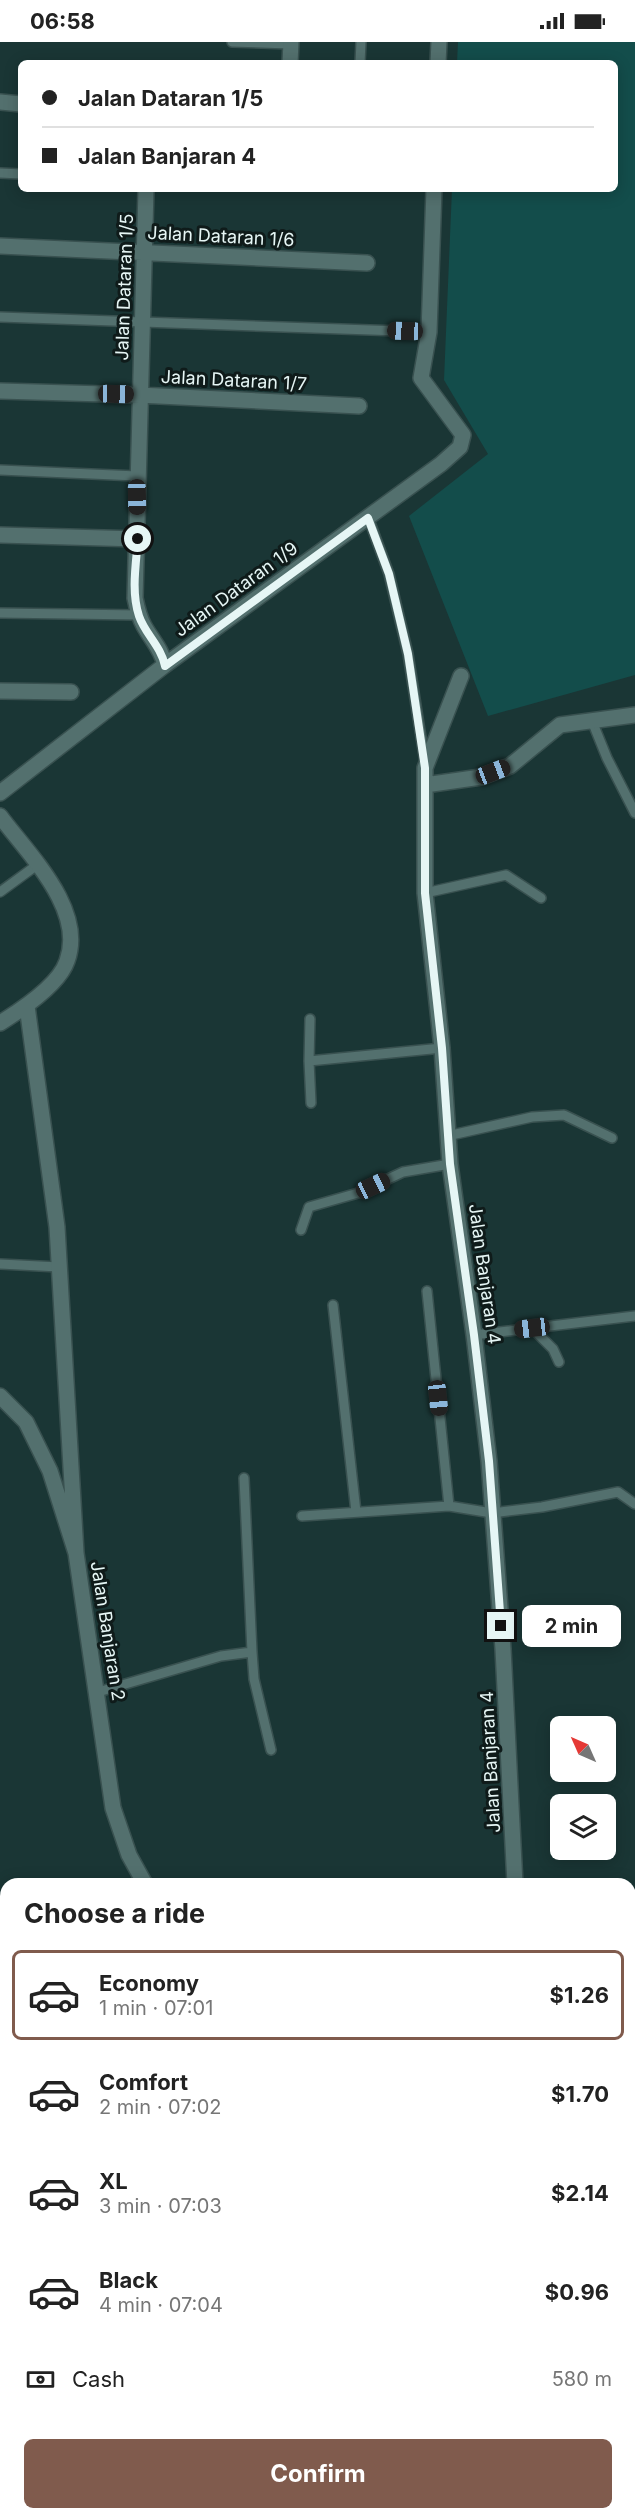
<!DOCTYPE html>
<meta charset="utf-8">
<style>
:root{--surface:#fff;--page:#f6f6f6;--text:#222;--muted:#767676;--line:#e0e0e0;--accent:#805b4d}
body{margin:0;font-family:Inter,sans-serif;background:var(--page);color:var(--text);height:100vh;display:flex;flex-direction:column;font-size:22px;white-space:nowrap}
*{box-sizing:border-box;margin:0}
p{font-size:20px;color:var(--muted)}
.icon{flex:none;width:33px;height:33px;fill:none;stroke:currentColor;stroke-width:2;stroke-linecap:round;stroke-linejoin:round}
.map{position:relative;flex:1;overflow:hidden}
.drawer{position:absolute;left:0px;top:1836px;width:636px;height:642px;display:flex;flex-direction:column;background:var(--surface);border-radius:18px 18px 0 0;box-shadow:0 3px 15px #0003}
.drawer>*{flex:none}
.top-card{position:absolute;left:18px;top:18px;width:600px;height:132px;border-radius:9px;box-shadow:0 3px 15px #0003;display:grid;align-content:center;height:132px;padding:0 24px;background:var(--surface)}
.needle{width:39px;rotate:315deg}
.buttons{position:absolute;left:550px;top:1674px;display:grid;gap:12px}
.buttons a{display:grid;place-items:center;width:66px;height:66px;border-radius:9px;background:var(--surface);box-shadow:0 3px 15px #0003;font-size:30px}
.end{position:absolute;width:27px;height:27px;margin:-14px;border:8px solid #e6f6f5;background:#111;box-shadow:0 0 0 3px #111}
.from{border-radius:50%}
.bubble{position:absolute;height:42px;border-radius:9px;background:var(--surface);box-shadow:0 3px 15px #0003;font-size:20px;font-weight:700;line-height:42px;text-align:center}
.car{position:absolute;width:18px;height:36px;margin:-18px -9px;border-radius:8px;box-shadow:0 0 4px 2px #0007;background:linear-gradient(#222 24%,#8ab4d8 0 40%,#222 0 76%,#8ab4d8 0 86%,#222 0)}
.top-card b{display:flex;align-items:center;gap:21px;height:57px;font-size:22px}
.top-card b+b{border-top:2px solid var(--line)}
.top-card i{width:15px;height:15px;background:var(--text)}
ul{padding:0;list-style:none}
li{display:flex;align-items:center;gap:18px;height:90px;margin:0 12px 9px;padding:0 12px;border:3px solid transparent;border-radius:9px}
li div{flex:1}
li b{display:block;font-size:22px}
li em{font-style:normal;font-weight:700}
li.on{border-color:var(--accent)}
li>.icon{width:54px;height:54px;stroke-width:1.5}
h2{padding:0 24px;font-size:27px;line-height:72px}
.pay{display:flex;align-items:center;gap:15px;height:66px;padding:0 24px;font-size:22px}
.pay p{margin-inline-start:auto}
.cta{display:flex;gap:12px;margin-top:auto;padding:12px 24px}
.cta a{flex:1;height:69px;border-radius:9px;background:var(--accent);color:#fff;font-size:24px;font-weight:700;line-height:69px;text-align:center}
.status{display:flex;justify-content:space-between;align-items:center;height:42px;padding:0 30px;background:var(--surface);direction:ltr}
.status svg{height:16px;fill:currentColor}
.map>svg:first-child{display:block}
.green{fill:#134d4b}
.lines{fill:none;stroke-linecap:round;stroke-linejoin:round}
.lane-casing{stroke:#395150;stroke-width:12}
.street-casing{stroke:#395150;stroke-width:18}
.lane{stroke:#53706e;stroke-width:9}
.street{stroke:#53706e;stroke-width:15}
.route{stroke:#e6f6f5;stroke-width:8}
.labels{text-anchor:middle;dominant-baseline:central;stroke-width:6;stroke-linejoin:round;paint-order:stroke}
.street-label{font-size:18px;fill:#e6f6f5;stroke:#0f1b1a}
</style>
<div class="status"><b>06:58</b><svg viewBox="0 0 49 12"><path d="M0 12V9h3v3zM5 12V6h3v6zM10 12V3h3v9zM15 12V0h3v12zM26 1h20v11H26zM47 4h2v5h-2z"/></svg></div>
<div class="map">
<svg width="635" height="2478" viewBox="0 0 635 2478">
<rect width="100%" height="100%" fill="#1a3635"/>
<path class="green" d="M458,0H635V633L488,674L409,474L488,412L444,338L452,147H615V21H457Z"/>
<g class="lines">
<g class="lane-casing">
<path id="lane" d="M232,0L290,2
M360,21L361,0
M0,131L21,132
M0,275L429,290
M0,428L137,434
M368,475L389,532L408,612L425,721
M0,571L139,573
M592,679L607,716L635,771
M0,850L37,823
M425,851L506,833L541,856
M310,977L309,1019L442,1006
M309,1019L311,1061
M447,1094L532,1075L564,1073L612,1096
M301,1188L309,1165L358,1151L403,1130L450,1122
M0,1222L59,1225
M427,1249L449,1464
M333,1263L356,1470
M532,1286L553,1307L559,1320
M474,1293L635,1274
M244,1436L252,1610
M302,1474L449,1464L492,1471L542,1465L618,1450L635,1462
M98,1650L221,1614L252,1610L254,1637L271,1708
M44,2472L53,2478"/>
</g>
<g class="street-casing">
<path id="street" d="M290,21L291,0
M438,21L439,0
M0,60L21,62
M146,147L135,556C137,566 139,575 144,584C152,598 162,608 165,623
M0,204L367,221
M0,349L139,353L359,364
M0,493L138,497
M461,634L425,726V851L442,1006L450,1122L474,1293L489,1419L503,1607L515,1842
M0,649L71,650
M425,743L481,735L510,724L560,683L635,673
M0,751L165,623L441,422L460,405L463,393L421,336L429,290L434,147
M0,774C28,812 86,867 67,919C59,943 21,968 0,981
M27,964L57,1185L76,1511
M0,1354L26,1380L50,1429L76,1511L113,1766L129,1813L145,1842
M630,1981L635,1980
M0,2102L6,2100
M0,2400L6,2401
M631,2478L635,2470"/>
</g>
<use href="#lane" class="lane"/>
<use href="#street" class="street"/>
</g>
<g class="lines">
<path class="route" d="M138,497C136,522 131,550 139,574C145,592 161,604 165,624L368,476L389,532L408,612L425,726V851L442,1006L450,1122L474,1293L489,1419L501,1584"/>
</g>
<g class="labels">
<g class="street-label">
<text transform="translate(221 194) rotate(3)">Jalan Dataran 1/6</text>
<text transform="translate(124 245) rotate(-88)">Jalan Dataran 1/5</text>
<text transform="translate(234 338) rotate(3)">Jalan Dataran 1/7</text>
<text transform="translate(236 547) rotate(-36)">Jalan Dataran 1/9</text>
<text transform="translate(485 1232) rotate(82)">Jalan Banjaran 4</text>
<text transform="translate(108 1589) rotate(81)">Jalan Banjaran 2</text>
<text transform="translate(490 1720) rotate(-93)">Jalan Banjaran 4</text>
</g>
</g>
</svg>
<div class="buttons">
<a><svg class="needle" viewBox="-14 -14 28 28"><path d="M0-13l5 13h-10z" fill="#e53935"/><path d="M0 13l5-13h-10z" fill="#767676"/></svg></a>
<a><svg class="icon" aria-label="layers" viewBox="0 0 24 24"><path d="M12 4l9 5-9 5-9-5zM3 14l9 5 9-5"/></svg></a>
</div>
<i class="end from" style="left:138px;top:497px"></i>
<i class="end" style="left:501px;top:1584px"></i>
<div class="bubble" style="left:522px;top:1563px;width:99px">2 min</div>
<i class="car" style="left:405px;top:289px;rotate:272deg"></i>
<i class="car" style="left:116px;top:352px;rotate:91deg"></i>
<i class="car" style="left:137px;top:455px;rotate:179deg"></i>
<i class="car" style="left:493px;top:730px;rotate:69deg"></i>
<i class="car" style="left:373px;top:1144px;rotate:65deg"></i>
<i class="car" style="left:532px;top:1286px;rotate:263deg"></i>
<i class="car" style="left:438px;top:1356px;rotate:174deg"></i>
<div class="top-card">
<b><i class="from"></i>Jalan Dataran 1/5</b>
<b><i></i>Jalan Banjaran 4</b>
</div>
<section class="drawer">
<h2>Choose a ride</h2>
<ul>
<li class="on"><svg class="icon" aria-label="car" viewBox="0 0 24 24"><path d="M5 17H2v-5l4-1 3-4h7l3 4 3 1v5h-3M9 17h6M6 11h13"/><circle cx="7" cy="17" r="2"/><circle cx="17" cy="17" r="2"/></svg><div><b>Economy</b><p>1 min · 07:01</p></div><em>$1.26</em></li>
<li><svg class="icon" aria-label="car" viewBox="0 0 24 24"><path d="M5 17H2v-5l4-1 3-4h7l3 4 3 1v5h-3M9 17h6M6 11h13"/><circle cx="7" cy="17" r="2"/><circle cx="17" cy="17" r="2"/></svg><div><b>Comfort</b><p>2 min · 07:02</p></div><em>$1.70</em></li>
<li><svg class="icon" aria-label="car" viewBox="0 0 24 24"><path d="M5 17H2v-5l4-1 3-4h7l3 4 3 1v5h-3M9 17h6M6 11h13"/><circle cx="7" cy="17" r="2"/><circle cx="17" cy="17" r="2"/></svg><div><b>XL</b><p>3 min · 07:03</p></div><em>$2.14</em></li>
<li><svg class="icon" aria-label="car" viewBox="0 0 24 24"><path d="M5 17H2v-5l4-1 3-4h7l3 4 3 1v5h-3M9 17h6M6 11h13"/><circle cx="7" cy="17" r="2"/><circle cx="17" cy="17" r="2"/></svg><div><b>Black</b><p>4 min · 07:04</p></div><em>$0.96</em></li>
</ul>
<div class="pay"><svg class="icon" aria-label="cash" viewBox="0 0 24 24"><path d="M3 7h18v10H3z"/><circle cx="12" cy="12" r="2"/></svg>Cash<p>580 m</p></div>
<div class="cta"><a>Confirm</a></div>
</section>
</div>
